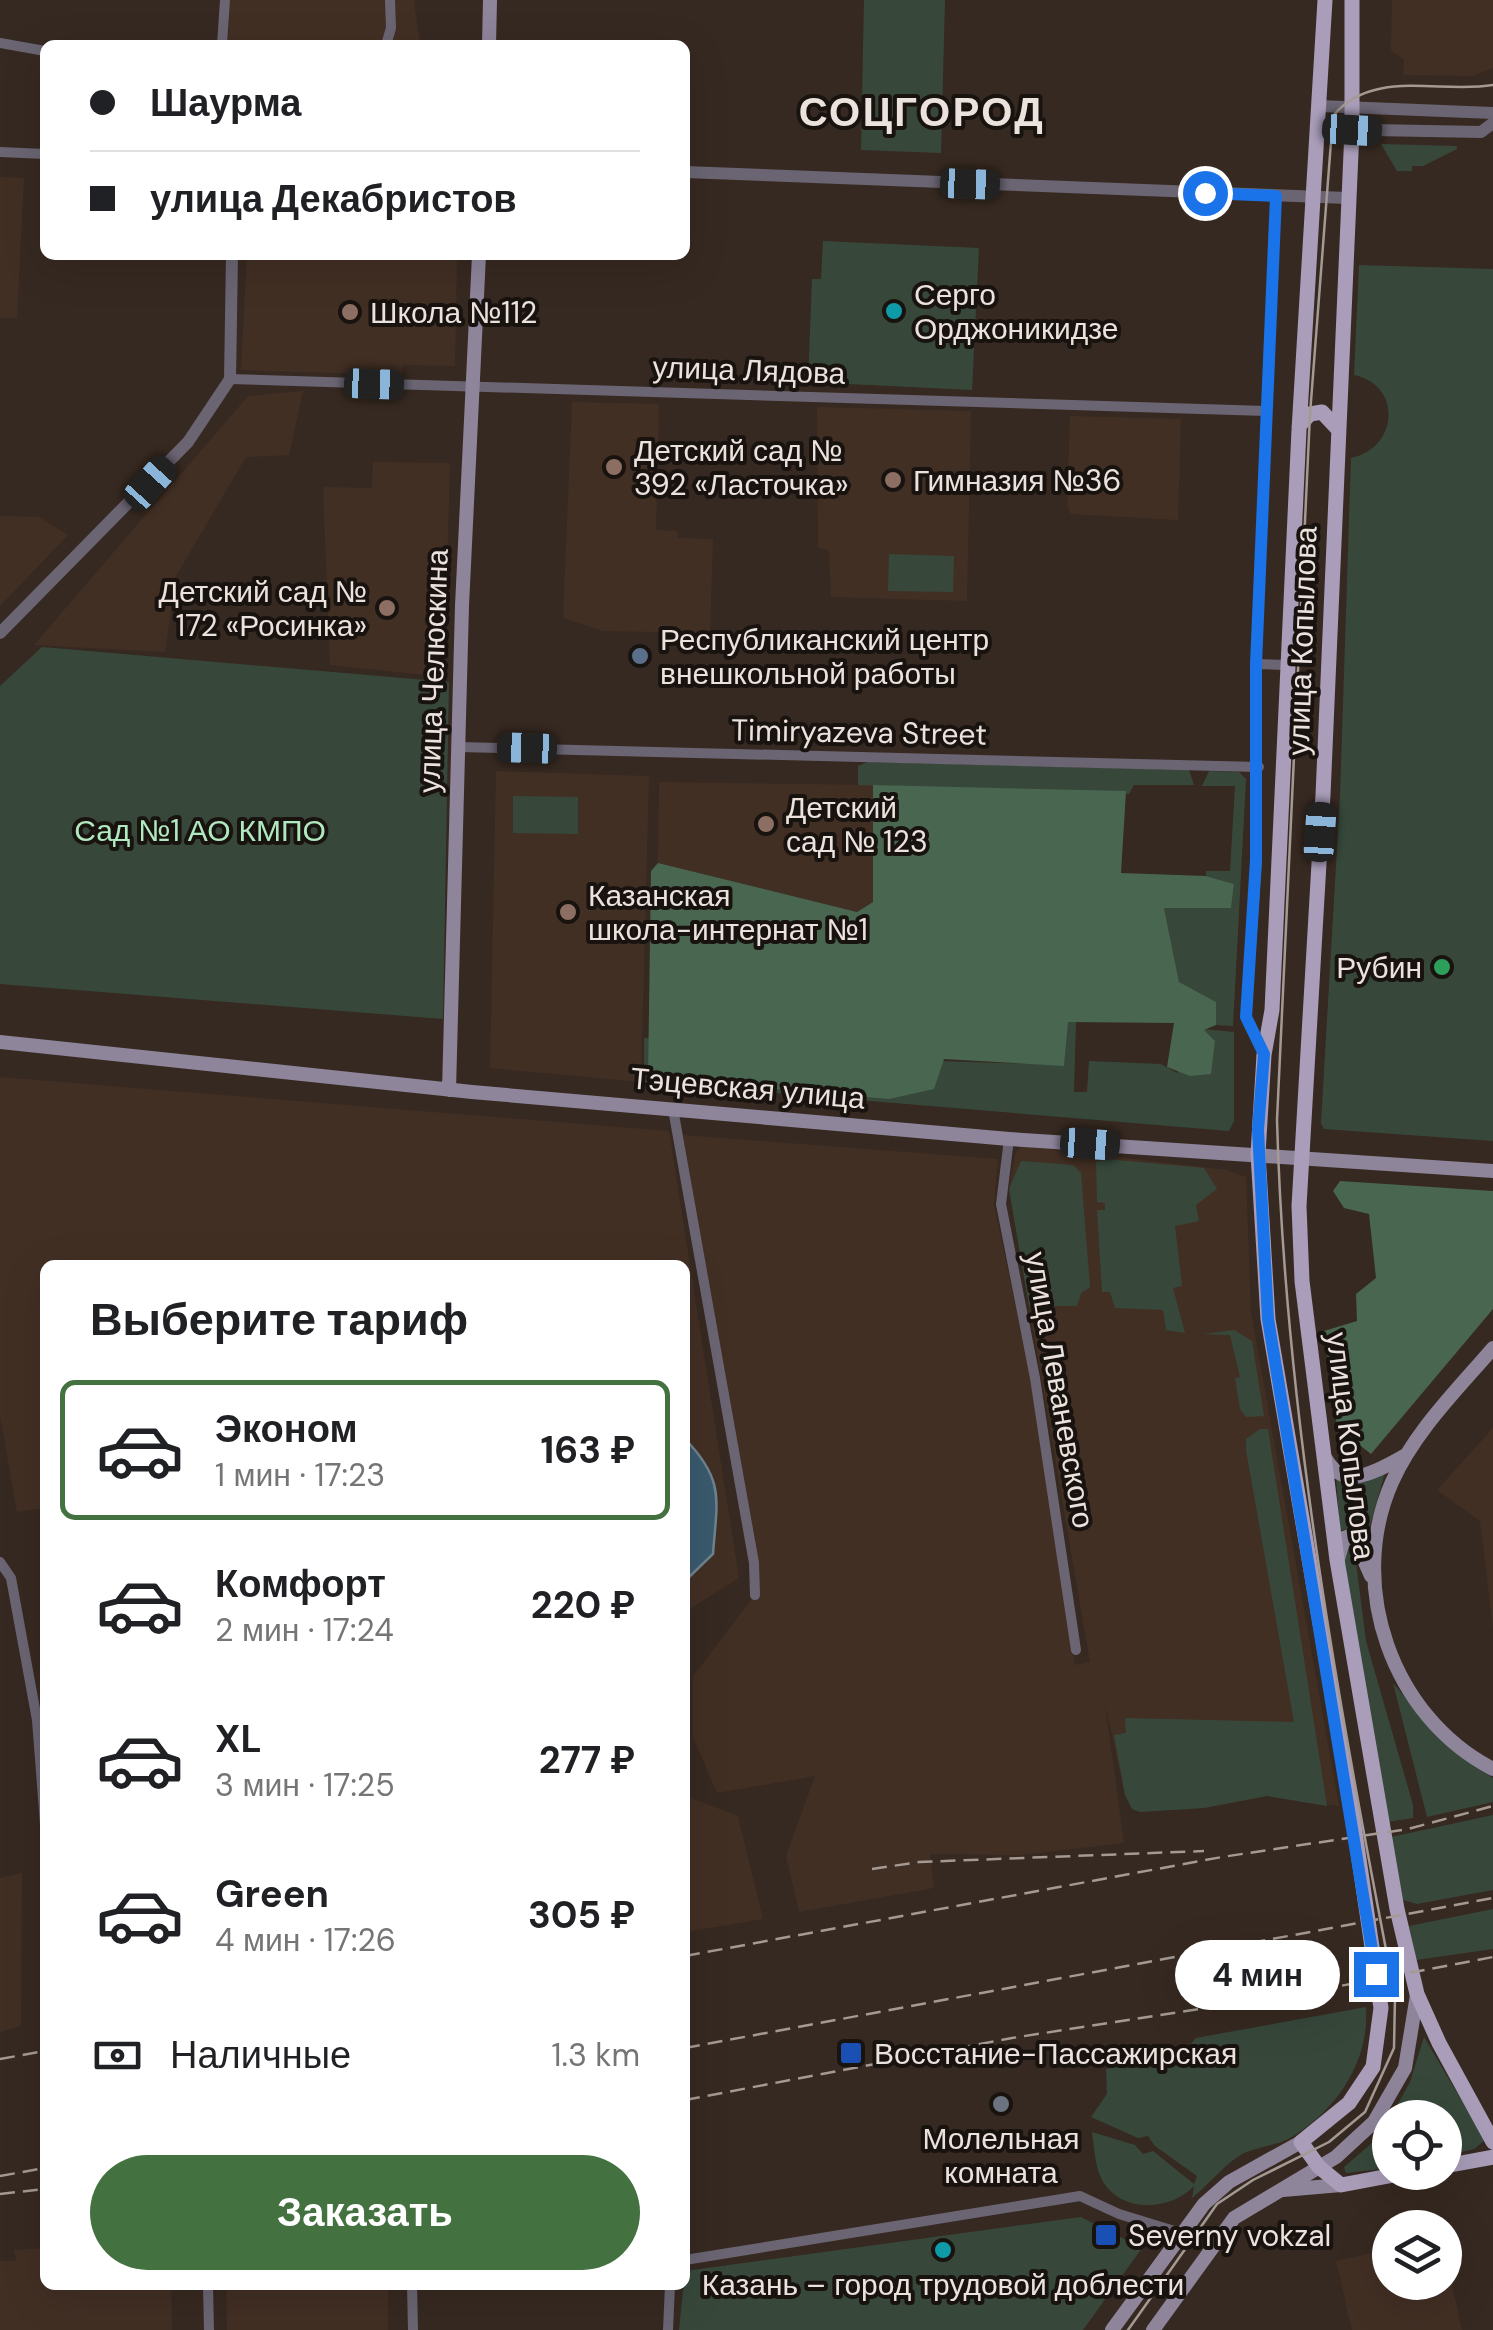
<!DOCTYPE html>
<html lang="ru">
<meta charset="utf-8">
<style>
:root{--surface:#fff;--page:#f2f2f2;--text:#202124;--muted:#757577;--line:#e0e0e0;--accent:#43713f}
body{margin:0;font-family:"DM Sans",sans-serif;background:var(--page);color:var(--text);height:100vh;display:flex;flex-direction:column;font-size:38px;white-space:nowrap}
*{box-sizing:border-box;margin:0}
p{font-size:32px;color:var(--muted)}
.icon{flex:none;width:55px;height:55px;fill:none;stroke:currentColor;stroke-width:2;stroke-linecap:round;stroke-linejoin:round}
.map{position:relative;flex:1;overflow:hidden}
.details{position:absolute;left:40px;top:1260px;width:650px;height:1030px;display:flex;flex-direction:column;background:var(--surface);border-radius:15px;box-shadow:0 10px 40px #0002}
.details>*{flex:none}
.banner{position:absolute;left:40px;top:40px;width:650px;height:220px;border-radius:15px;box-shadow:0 10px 40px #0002;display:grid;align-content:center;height:220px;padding:0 50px;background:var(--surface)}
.tools{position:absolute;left:1372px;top:2100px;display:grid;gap:20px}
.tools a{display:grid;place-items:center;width:90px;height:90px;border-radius:50%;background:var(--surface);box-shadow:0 10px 40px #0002;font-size:50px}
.end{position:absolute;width:45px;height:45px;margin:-22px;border:12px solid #1a73e8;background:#fff;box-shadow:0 0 0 5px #fff}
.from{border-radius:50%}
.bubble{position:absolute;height:70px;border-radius:35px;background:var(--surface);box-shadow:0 10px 40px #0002;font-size:32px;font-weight:700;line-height:70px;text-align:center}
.car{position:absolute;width:30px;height:60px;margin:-30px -15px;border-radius:12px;box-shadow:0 0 8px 2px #0007;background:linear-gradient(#222 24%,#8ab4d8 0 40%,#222 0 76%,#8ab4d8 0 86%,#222 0)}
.banner b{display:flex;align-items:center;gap:35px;height:95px;font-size:38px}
.banner b+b{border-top:2px solid var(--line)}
.banner i{width:25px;height:25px;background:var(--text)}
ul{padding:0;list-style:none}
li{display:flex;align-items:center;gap:30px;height:140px;margin:0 20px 15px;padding:0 30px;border:5px solid transparent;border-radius:15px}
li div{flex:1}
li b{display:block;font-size:38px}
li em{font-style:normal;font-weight:700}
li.active{border-color:var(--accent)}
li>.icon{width:90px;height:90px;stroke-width:1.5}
h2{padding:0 50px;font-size:45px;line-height:120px}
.pay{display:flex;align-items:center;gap:25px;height:110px;padding:0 50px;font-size:38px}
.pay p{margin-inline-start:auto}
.cta{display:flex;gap:20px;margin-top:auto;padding:20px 50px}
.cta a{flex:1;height:115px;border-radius:60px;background:var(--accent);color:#fff;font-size:40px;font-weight:700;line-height:115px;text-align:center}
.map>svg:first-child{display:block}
.built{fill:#422f24}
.green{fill:#37483b}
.forest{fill:#486650}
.water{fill:#3a5a6e;stroke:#6f838f;stroke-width:2.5}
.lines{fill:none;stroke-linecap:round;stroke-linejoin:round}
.minor{stroke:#6b6573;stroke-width:10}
.tertiary{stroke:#6b6573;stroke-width:12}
.secondary{stroke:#8e859b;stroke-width:14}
.primary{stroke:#a99db9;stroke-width:15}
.tram{stroke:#a49a93;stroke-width:2.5}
.rail{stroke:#a49a93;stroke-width:2.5;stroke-dasharray:15 8;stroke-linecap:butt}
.route{stroke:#1a73e8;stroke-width:12}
.culture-dot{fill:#0f9aa8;stroke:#191310;stroke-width:4}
.education-dot{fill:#8d6e63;stroke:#191310;stroke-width:4}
.service-dot{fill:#5c6f8a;stroke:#191310;stroke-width:4}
.leisure-dot{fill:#2e9e5b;stroke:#191310;stroke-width:4}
.transit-dot{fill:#1a4fb4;stroke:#191310;stroke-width:4}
.worship-dot{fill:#6b7280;stroke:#191310;stroke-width:4}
.labels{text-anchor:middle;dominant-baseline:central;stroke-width:8;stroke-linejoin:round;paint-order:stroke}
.poi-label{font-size:30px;fill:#ebe2dd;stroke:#191310;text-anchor:start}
.street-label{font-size:30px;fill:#ebe2dd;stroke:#191310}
.park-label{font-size:30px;fill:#b0e8bf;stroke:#191310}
.district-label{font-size:40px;font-weight:bold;letter-spacing:2.5px;fill:#ebe2dd;stroke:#191310}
</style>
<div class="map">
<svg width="1493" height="2330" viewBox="0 0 1493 2330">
<rect width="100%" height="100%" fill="#362921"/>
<path class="built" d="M230,0H414L420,45H228Z
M1392,0H1493V68L1473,76L1403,75L1404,60L1391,50Z
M0,177L24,178L17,318H0Z
M247,255H457L455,366L403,365L402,375L241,370Z
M303,391L289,455L246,457L176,576L165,652L34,645L248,396Z
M572,402L659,404L656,530L677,531L678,538L713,539L710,633L603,631L563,618Z
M817,407L971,411L967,601L831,597L829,550L818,548Z
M1070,416L1181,419L1178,520L1071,514L1067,504Z
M373,462L450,463L444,677L330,665L323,487L372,488Z
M0,516L39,517L68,535L0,606Z
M496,771L649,776L641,1082L490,1068Z
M659,782L873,785V903L857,912L658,863Z
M0,1077L669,1131L739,1578L685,1612V1265H45V1508L17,1512L0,1415Z
M683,1135L998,1159L994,1204L1032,1384L1075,1665L1090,1662L1009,1189L1015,1154L1021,1147H1031L1227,1170L1246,1177L1251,1312L1339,1806L1267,1796L1204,1808L1132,1809L1125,1795L1105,1703L1124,1843L1022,1855L930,1854L934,1888L799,1912L786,1856L815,1776L717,1793L693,1737V1676L758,1591Z
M1493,1428V1628L1480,1521L1437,1490Z
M685,1771L691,1798L738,1816L763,1919L685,1932Z
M22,1873L21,2026L0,2032V1878Z
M45,2248V2285H171L172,2330H0V2261H16L14,2250Z
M1390,2249V2282H1445V2253L1462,2330H1352L1336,2261Z
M226,2285H388V2330H227Z"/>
<path class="green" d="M864,0H945L941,153L861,150Z
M1381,144L1457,146V149L1423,166H1412V171H1397Z
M823,241L979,248L972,390L808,382L812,279H821Z
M1359,265L1493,269V1141L1324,1129L1321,1123L1340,797L1351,458C1398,449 1403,385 1354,375Z
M889,554L954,556L953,592L888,591Z
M42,647L449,682L443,1019L0,984V686Z
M868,762L1189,770L1194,785H1134L1129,794L858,785V766Z
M1209,771L1239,772L1246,779L1233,1026L1216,1025L1215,1002L1179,983L1164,908L1231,907L1234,884L1206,876V871H1230L1235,786H1202Z
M513,796L578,797V834L513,833Z
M1067,1022H1076L1074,1092H1087L1089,1061L1161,1064L1177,1073L1203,1029L1234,1032V1121L1229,1131L644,1082V1038L936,1061L1064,1065Z
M1106,1159L1204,1168L1217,1189L1196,1205L1199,1221L1175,1226L1182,1286L1173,1288L1185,1333L1166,1330L1163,1310L1115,1308L1110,1292H1102L1097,1210H1105V1203L1097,1202L1096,1162Z
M1021,1161L1073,1165L1081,1173L1090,1287L1081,1293L1077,1306H1029L1009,1189Z
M1234,1330L1252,1341L1264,1416L1246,1417L1240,1409L1235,1378L1240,1377L1230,1335L1203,1334Z
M1260,1429H1268L1327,1806L1267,1796L1204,1808L1140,1812L1132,1809L1125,1795L1114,1735L1126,1733L1125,1718L1294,1722L1246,1450V1439Z
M1386,1469L1363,1550L1353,1529L1340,1530L1336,1477Z
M1347,1541L1354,1547L1366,1641L1413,1805V1818L1387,1822L1342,1562Z
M1393,1683L1441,1740L1493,1778V1802L1427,1817Z
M1493,1815V1890L1417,1904L1403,1900L1391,1837Z
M1493,1909V1949L1416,1960L1409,1926Z
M1366,2007C1370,2062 1335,2113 1288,2139C1274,2146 1258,2147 1244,2153C1228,2161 1208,2185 1192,2198L1194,2186C1170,2211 1121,2214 1102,2180C1095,2167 1094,2146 1092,2132L1135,2145L1143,2154L1153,2151L1194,2184L1197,2176L1155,2146L1148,2136L1138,2138L1091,2117L1107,2094L1106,2069L1184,2052L1196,2038Z
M1424,2037L1485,2140L1474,2149L1445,2156V2118H1390L1410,2082Z
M1390,2118V2168L1346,2173L1344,2167L1372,2143Z
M1081,2217L1142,2248L1083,2330H679L685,2271Z"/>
<path class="forest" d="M873,785L1126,791L1121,873L1206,876L1234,884L1231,908H1164L1179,982L1216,1002V1025L1204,1030L1215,1041L1211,1074L1190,1076L1167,1067L1174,1023L1068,1022L1064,1066L944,1059L934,1089L889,1099L648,1078L651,871L658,863L857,912L873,902Z
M1340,1181L1493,1191V1309L1371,1454L1357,1443L1340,1449L1324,1331L1357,1321L1356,1294L1376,1278L1369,1214L1344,1208L1333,1191Z"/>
<path class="water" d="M685,1439C725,1480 717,1500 713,1554L685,1581Z"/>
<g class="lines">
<path class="minor" d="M0,43L45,51
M222,45L225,0
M386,45L391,28L390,0
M0,152L45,154
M230,379L1266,411
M1256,664L1287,665
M458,747L1259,767
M1264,1055L1246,1017L1257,860L1256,664L1276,196
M673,1109L754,1563L755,1595
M1009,1139L1001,1204L1035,1378L1076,1650
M0,1562L11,1578L37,1720L45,1824
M685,2260L1080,2196L1119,2214L1181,2233
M208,2285L209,2330
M412,2285L413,2330
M668,2330L670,2285"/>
<path class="tertiary" d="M1319,106L1493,113
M1318,129L1481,132L1493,123
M685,172L1347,198
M0,633L188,442L230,379L232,255"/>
<path class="secondary" d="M489,45L490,0
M0,1042L472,1092L1009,1139L1493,1171
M449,1090L462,606L479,255
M1493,1348C1457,1390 1415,1431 1392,1482C1346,1586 1392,1717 1493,1769
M1326,1459C1345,1493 1380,1469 1406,1455
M1338,1559L1344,1538L1353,1535L1371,1576
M1283,2190L1341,2185
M1112,2330L1204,2204L1229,2182L1301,2142
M1153,2330L1234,2218L1336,2157L1374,2122L1405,2068L1417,1995"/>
<path class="primary" d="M1325,0L1299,430L1272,1010L1264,1055L1258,1154L1268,1319L1350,1798L1381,2008L1373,2067L1349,2103L1301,2142L1319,2167L1341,2185L1410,2172
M1352,0V130L1323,795L1299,1206L1302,1281L1337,1560L1397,1909L1417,1994L1439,2043L1493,2142
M1299,426L1310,414L1322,412L1337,428
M1445,2166L1493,2157"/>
<path class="tram" d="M1128,2330L1217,2204L1253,2180L1329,2142L1365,2112L1394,2048L1395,1996C1339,1707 1285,1415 1277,1120L1310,414L1333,116C1372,68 1440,94 1493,85"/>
<path class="rail" d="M872,1869L919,1862L1204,1851
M685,1956L1222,1857L1408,1829L1493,1806
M685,2048L1493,1898
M0,2059L45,2051
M685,2100L1012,2038L1303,1993L1493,1957
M0,2176L45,2168
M0,2194L45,2189"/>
</g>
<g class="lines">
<path class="route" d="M1205,193L1276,196L1256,664V860L1246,1017L1264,1054L1258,1130L1268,1319L1376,1974"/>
</g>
<g class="culture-dot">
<circle cx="894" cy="311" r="10"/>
<circle cx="943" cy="2250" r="10"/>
</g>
<g class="education-dot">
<circle cx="350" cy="312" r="10"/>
<circle cx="614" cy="467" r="10"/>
<circle cx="893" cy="480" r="10"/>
<circle cx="387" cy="608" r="10"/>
<circle cx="766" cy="824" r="10"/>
<circle cx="568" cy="912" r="10"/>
</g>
<circle class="service-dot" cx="640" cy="656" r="10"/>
<circle class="leisure-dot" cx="1442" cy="967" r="10"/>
<g class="transit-dot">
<rect x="839" y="2041" width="24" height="24" rx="5"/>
<rect x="1094" y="2223" width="24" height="24" rx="5"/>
</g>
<circle class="worship-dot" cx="1001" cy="2104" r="10"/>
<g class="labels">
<g class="poi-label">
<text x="914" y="294">Серго<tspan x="914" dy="34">Орджоникидзе</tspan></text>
<text x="370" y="312">Школа №112</text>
<text x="634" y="450">Детский сад №<tspan x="634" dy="34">392 «Ласточка»</tspan></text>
<text x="913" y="480">Гимназия №36</text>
<text x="367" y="591" text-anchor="end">Детский сад №<tspan x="367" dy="34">172 «Росинка»</tspan></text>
<text x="660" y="639">Республиканский центр<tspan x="660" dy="34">внешкольной работы</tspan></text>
<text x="786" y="807">Детский<tspan x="786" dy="34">сад № 123</tspan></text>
<text x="588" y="895">Казанская<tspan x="588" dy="34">школа-интернат №1</tspan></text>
<text x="1422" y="967" text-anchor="end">Рубин</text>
<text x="874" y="2053">Восстание-Пассажирская</text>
<text x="1001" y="2138" text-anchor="middle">Молельная<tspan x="1001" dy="34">комната</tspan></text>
<text x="1128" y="2235">Severny vokzal</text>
<text x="943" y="2284" text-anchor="middle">Казань – город трудовой доблести</text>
</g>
<g class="street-label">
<text transform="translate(749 370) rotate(2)">улица Лядова</text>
<text transform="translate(1302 641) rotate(-88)">улица Копылова</text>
<text transform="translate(433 671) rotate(-88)">улица Челюскина</text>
<text transform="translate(859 732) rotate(1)">Timiryazeva Street</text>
<text transform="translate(748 1088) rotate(5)">Тэцевская улица</text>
<text transform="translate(1060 1390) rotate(80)">улица Леваневского</text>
<text transform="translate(1351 1446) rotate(83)">улица Копылова</text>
</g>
<g class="park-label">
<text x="200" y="830">Сад №1 АО КМПО</text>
</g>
<g class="district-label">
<text x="922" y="112">СОЦГОРОД</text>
</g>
</g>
</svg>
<div class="tools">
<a><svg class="icon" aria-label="locate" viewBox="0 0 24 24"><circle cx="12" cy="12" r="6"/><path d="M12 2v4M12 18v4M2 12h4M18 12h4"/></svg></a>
<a><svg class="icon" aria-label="layers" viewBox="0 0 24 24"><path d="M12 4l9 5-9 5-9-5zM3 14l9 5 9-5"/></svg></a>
</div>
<i class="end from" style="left:1205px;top:193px"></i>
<i class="end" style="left:1376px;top:1974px"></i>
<div class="bubble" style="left:1175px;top:1940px;width:165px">4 мин</div>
<i class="car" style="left:1352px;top:130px;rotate:93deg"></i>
<i class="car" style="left:970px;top:184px;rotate:92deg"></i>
<i class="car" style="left:374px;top:384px;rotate:92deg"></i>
<i class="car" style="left:150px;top:483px;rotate:42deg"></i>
<i class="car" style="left:527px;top:748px;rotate:272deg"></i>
<i class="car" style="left:1320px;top:832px;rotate:4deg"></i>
<i class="car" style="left:1090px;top:1144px;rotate:94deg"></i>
<div class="banner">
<b><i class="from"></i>Шаурма</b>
<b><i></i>улица Декабристов</b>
</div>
<section class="details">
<h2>Выберите тариф</h2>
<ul>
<li class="active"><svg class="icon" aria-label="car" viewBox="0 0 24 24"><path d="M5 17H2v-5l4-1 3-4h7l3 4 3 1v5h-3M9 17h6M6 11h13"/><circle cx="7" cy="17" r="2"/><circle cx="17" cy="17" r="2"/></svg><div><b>Эконом</b><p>1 мин · 17:23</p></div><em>163 ₽</em></li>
<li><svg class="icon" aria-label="car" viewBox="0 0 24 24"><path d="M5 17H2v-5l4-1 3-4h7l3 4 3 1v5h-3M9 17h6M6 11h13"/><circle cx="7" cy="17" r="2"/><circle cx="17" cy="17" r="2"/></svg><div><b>Комфорт</b><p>2 мин · 17:24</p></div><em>220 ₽</em></li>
<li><svg class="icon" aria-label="car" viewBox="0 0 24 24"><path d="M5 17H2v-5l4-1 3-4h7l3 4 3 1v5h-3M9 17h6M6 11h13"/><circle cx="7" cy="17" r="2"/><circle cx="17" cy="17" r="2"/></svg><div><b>XL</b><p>3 мин · 17:25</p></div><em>277 ₽</em></li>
<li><svg class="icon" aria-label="car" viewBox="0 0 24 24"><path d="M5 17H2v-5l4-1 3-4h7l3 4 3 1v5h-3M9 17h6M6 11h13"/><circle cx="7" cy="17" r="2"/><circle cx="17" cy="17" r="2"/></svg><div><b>Green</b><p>4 мин · 17:26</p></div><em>305 ₽</em></li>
</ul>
<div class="pay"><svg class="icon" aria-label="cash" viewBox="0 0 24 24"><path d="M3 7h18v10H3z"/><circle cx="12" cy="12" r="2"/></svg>Наличные<p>1.3 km</p></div>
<div class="cta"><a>Заказать</a></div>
</section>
</div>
